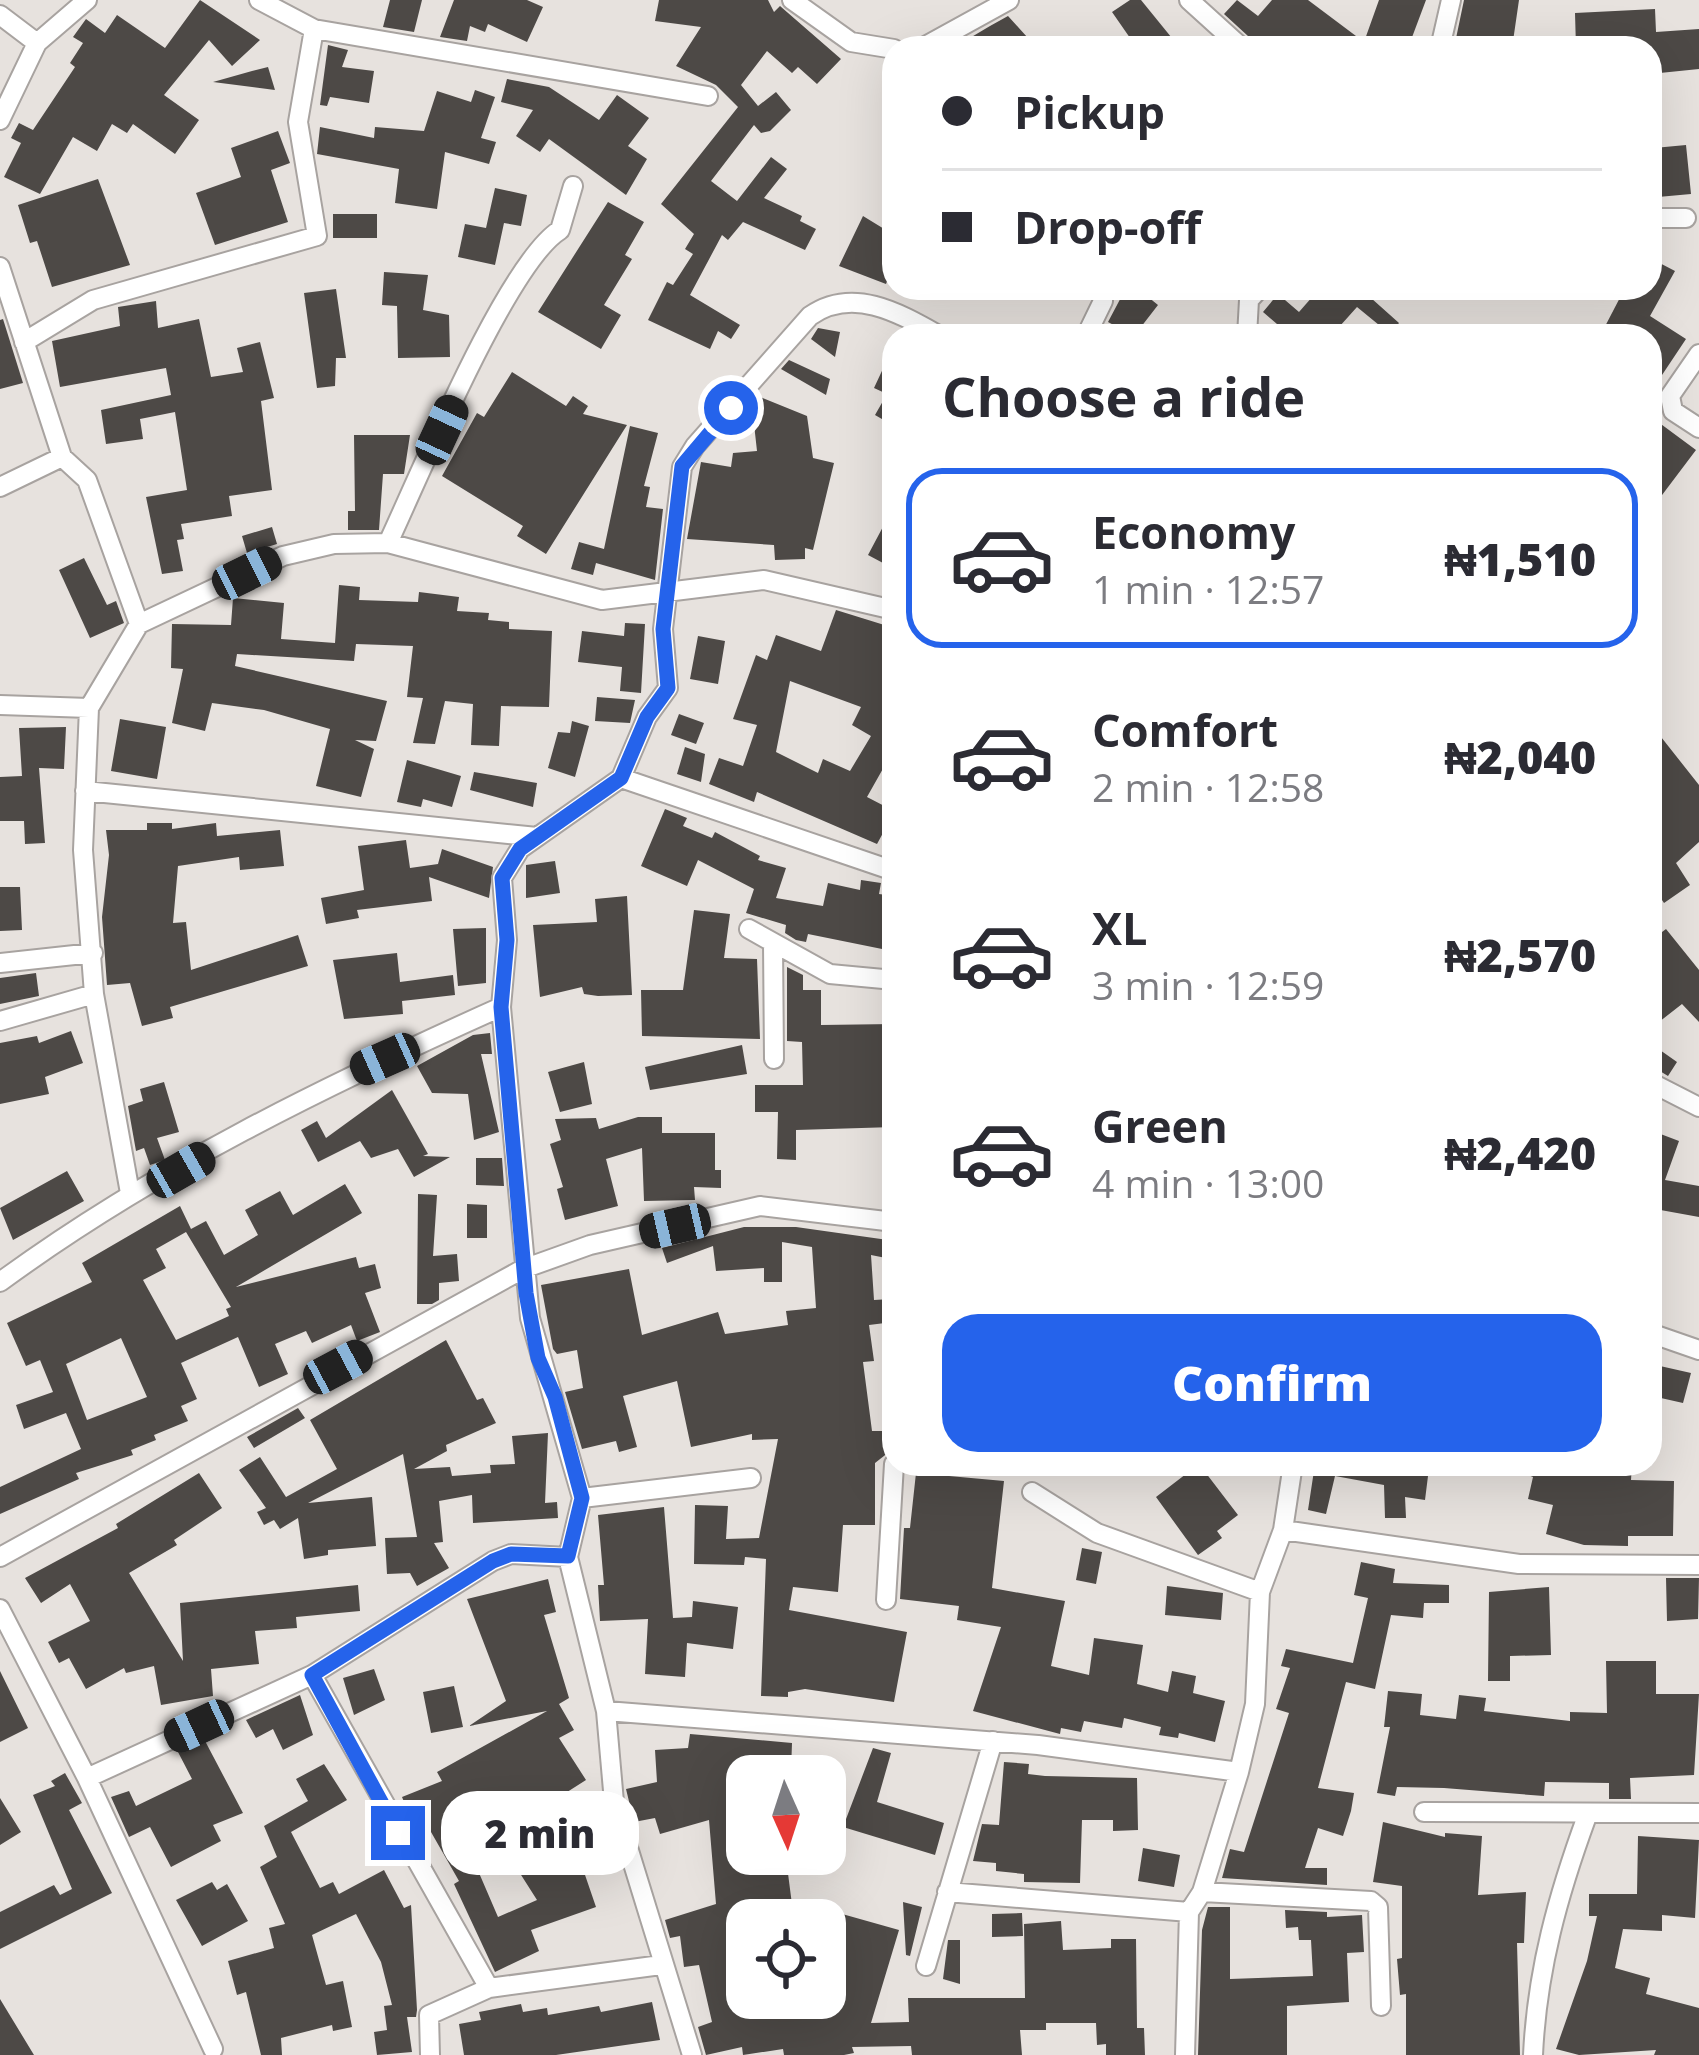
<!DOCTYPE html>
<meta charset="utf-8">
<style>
:root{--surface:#fff;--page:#f7f7f7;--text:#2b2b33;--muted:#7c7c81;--line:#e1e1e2;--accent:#2563eb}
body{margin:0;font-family:"Open Sans",sans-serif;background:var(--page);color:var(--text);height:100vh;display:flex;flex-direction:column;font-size:45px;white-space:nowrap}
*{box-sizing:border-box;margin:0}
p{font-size:39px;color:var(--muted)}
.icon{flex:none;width:66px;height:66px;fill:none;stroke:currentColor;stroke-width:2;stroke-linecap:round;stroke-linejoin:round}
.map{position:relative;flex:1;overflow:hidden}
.details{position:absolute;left:882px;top:324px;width:780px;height:1152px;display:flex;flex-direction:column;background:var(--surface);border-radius:36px;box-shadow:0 12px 48px #0002}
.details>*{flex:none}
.top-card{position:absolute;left:882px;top:36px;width:780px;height:264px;border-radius:36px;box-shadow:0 12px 48px #0002;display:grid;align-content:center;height:264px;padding:0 60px;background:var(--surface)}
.needle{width:78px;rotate:177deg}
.buttons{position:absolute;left:726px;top:1755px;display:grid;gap:24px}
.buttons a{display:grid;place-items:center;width:120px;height:120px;border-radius:24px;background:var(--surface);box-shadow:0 12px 48px #0002;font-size:60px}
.end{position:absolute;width:54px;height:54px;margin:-27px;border:15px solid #2563eb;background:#fff;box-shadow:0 0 0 6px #fff}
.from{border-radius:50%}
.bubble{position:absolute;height:84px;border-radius:36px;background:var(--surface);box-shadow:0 12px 48px #0002;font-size:39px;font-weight:800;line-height:84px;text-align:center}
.car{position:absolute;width:36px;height:72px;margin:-36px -18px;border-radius:15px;box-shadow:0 0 9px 3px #0007;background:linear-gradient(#222 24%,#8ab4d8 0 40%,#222 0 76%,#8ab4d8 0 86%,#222 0)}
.top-card b{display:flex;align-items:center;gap:42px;height:114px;font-size:45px}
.top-card b+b{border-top:3px solid var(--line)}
.top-card i{width:30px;height:30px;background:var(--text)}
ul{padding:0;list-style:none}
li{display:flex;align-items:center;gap:36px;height:180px;margin:0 24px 18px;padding:0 36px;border:6px solid transparent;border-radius:36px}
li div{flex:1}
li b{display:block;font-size:45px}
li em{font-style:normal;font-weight:800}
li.on{border-color:var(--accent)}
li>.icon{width:108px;height:108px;stroke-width:1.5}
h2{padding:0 60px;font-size:54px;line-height:144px}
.button{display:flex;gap:24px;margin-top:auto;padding:24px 60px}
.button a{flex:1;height:138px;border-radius:36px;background:var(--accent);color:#fff;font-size:48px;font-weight:800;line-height:138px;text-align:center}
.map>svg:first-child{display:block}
.building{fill:#4d4946;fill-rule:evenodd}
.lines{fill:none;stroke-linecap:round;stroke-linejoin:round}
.minor-casing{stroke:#a8a3a0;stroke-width:22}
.minor{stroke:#fff;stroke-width:18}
.route{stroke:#2563eb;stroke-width:15}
</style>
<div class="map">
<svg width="1699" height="2055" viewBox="0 0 1699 2055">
<rect width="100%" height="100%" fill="#e7e2de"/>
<path class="building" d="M200,0L260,40L232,66L209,40L164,95L199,120L175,154L133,124L127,133L112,124L97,151L73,137L40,194L4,177L21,143L11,138L19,123L33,130L75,67L70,63L83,43L73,37L86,19L105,33L117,15L165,48Z
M390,0H422L414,32L383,27Z
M454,0H527L543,7L527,42L488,24L485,32L470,26L467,41L440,37Z
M659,0H768L774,12L780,6L841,59L817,84L798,67L792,73L767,51L741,85L758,106L776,92L791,110L770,131L761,133L754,125L711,181L737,201L771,157L787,169L764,198L802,216L800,221L816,229L805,250L743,222L728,240L722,235L690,295L740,325L731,339L718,331L710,349L648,320L667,282L673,285L693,254L685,249L694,234L661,204L738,107L716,85L676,66L701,27L655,21Z
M1130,0H1141L1180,48H1137L1112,12Z
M1237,0L1258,16L1272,0H1308L1364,42L1379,0H1426L1408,48H1261L1224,14Z
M1464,0H1519L1512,48H1454Z
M1655,9L1656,32L1699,29V69L1650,74V48H1576L1575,13Z
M1008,16L1037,48H953L990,26Z
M328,45L348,50L342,67L374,71L369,103L330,97L327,106L320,105Z
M268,67L275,90L213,82L252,71Z
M507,79L549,87L599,120L617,95L649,118L628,146L647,159L626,195L549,139L540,152L516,136L533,110L501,102Z
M475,90L495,97L481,138L496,142L489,164L445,152L437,209L395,203L399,169L317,154L320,127L374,138L375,127L424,131L437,91L471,102Z
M278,131L290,163L271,170L288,222L215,245L196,193L241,177L231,148Z
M1686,145L1691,194L1658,197L1654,148Z
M98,179L130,265L52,287L37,241L30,243L18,205Z
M495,188L527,195L521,226L504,223L495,265L458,257L465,224L486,228Z
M608,202L644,222L625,255L632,259L604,305L621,315L601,349L538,312Z
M333,214H377V238H333Z
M863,216L894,235V263L886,284L839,266Z
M1650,258L1675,271L1650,316L1686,339L1660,378L1650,371V336H1600L1625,288H1650Z
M384,272L428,275L423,310L449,315L450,357L398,358L397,306L382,305Z
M1126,288H1137L1158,305L1134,336L1108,322Z
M1320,288H1381L1371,298L1399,323L1390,334L1357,307L1331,336H1291L1263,312L1278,294L1299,312Z
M336,289L346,358H336L335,386L317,388L304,293Z
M156,301L158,328L199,319L211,377L243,372L237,348L260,342L274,398L261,401L272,490L229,496L232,516L181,524L184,539L177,540L183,571L162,574L146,497L187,490L175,412L140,419L143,439L106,444L101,410L171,395L166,368L60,387L52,341L120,326L118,307Z
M3,319L23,383L0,389V320Z
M818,328L840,332L835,357L811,339Z
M894,345V426L875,415L887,394L874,388Z
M789,360L830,379L826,395L781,369Z
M512,372L566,406L573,396L588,406L583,414L627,425L546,554L517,536L523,526L442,476L477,413L484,417Z
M758,396L807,416L813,458L834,463L813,550L805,548V559L775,560L774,545L687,539L701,462L731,467L733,453L757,451L754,424Z
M1650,416L1696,450L1650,511Z
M630,426L658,433L644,486L650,487L646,507L663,509L655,580L596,563L593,575L571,569L579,542L604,549Z
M354,435H410L404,474H383L379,530H348V511H355Z
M894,506V542L883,563L868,555Z
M272,527L277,544L247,553L242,536Z
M84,558L107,605L116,601L124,623L90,638L59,570Z
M339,585L360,587L359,600L418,602L419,592L459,597L457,611L489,613L488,620L509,622V629L552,631L549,707L501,706L499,746L471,745L473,704L445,701L435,744L413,743L423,698L407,697L413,646L356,644L354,661L237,654L235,666L387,701L376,741L355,740L374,749L361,797L316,786L330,729L264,710L212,703L205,731L172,723L183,669L171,668L172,624L231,625L233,598L284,603L281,639L335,643Z
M836,610L894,628L887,664L894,668V733L882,754L889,758L867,797L894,811V840L883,833L877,844L757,792L754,802L709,784L719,758L743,766L757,725L733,719L756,655L767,660L776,635L821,651ZM790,681L861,707L852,725L871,736L850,771L823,759L818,773L776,752Z
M625,623L645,624L641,693L620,691L622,667L578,662L582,631L624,636Z
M698,636L725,641L718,684L690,679Z
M597,697L635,700L630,723L595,721Z
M679,714L704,723L696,744L671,735Z
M120,719L166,727L157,779L111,771Z
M572,721L589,726L575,777L548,768L558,732L570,733Z
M1650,723L1699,785V842L1676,863L1690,885L1664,903L1650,882Z
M66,727L64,769L39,768L45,843L25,844L24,821H0V777L22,776L19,728Z
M685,747L705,754L701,782L677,774Z
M407,760L461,776L452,807L423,799L421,807L397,802Z
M474,772L537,783L533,807L470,790Z
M665,809L687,818L683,826L712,838L715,832L760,856L758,860L786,868L776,898L823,906L828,883L860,890L861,880L881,883L879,894L894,896L887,950L808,934L806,942L796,940L785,933L786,925L746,913L754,889L698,860L687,886L641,866Z
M147,823H172V829L216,823L217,836L280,830L284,866L240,870L239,857L178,866L173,923L186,922L191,970L298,935L308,966L170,1007L173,1018L142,1026L130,983L107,985L102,917L109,855L106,830H147Z
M406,840L410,868L438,864L442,849L493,867L489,898L429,877L432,901L357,910L359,918L326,924L321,898L364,890L358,846Z
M555,861L560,893L526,898V865Z
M0,887H20L22,930L0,931Z
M627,896L632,995L598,996L584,994L582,987L540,997L533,925L597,922L595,899Z
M694,910L730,914L724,958L757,959L760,1039L642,1036L641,990H683Z
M486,928V983L458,986L453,929Z
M1666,929L1699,970V1022L1682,1004L1650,1029V941Z
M397,953L400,982L453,975L455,995L402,1001L403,1014L344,1019L333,960Z
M787,967L803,975V990H821V1025L894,1024V1127L796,1130V1160L777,1159L778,1112H755V1085H803L802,1042L787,1041Z
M36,973L39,996L0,1004V978Z
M71,1031L83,1063L45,1077L49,1094L0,1104V1043L37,1036L39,1043Z
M490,1033L492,1054H481L499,1132L474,1140L468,1094L432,1093L417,1066L473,1035Z
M1650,1043L1677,1062L1668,1076L1650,1065Z
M742,1045L747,1074L650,1090L645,1067Z
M584,1062L592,1104L560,1112L548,1072Z
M164,1082L179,1132L157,1138L165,1160L150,1165L144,1148L136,1151L128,1106L143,1101L140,1089Z
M392,1090L428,1154L423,1156L450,1157L414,1177L398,1149L371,1158L360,1141L318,1162L301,1130L317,1121L326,1138Z
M638,1117H662V1133H715V1170H721V1188L694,1187L695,1200L644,1201L642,1148L606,1159L618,1206L565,1220L557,1189L563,1187L550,1144L561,1140L555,1119L596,1118L599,1129Z
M1650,1130L1679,1141L1665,1180L1699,1186V1217L1655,1209L1650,1215Z
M476,1158H502L504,1186L476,1185Z
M67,1171L84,1201L13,1240L0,1208Z
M345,1184L362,1213L236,1287L356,1257L359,1268L375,1264L381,1288L365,1293L380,1332L357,1341L351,1325L312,1343L306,1331L275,1344L288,1374L259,1387L238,1337L181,1363L197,1399L181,1406L188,1421L154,1435L156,1440L131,1450L133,1455L76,1473L79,1479L0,1514V1487L81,1449L66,1413L24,1429L16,1405L53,1392L40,1360L26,1366L7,1323L92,1282L82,1263L180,1206L191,1229L206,1221L224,1255L258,1235L245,1210L280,1191L293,1215ZM186,1232L231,1307L226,1309L229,1316L176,1340L143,1280L166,1268L156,1249ZM121,1338L147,1397L87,1420L66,1364Z
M418,1194L437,1195L433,1256L457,1254L459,1281L439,1283V1300L432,1304H417Z
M467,1204L487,1205V1238H467Z
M744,1227H796L888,1240L886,1258L871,1255L874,1300L891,1299L893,1322L869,1325L874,1361L863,1362L872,1431H889V1452L875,1463V1525H843L838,1592L793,1587L789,1610L907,1632L894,1702L805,1689L788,1692V1697L761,1696L766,1559L745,1557L744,1565L694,1564L695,1505L728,1506L726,1539L759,1538L778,1439L752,1440V1434L691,1447L677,1381L623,1396L637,1447L619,1452L616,1441L582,1449L565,1392L583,1388L577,1350L557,1354L553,1349L541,1285L629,1269L642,1335L718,1312L725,1334L788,1325L786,1311L816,1308L812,1247L782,1242V1282H764V1268L716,1271L713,1246L667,1263L662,1248Z
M446,1340L477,1400L483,1398L496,1423L446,1445L447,1451L414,1469L450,1467L452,1476L491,1473L490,1465L515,1464L512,1436L548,1433L545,1503L557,1502L558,1518L473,1523L472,1495L439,1501L443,1542L434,1543L449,1568L417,1586L410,1573L387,1574L385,1538L417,1537L403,1454L308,1503L372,1497L376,1546L328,1550V1555L304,1559L298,1518L280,1529L274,1520L264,1525L257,1512L266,1508L239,1470L260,1457L286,1497L337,1469L310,1420Z
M1660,1366L1691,1373L1683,1403L1652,1396Z
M298,1408L305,1418L254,1448L247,1437Z
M1199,1464L1238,1515L1217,1531L1222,1538L1198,1555L1156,1497Z
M1315,1464H1398L1397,1471L1428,1476L1425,1500L1405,1497L1406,1518H1385L1384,1485L1335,1476L1326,1514L1308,1510Z
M1502,1464H1632L1631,1480L1674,1481L1673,1536H1628V1546L1584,1545L1546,1534L1553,1505L1528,1499L1533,1477Z
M199,1473L222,1508L174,1540L177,1545L129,1573L183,1661L180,1603L358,1585L360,1611L296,1617L297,1628L255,1631L259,1664L211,1669L213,1696L161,1705L154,1666L126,1673L124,1668L86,1689L69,1658L59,1663L48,1642L90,1621L70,1584L41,1603L25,1578L118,1528L116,1524Z
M916,1473L1004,1481L992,1588L1065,1601L1051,1666L1089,1675L1094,1638L1143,1645L1137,1684L1168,1692L1172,1671L1196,1676L1193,1693L1225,1701L1215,1742L1179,1733L1178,1738L1159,1735L1161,1727L1124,1718L1122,1728L1084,1721L1081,1732L1061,1728L1060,1734L973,1711L1001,1627L957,1620L959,1606L900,1599L904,1528H910Z
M664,1507L673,1618L692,1617L693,1601L738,1607L733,1649L687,1643L685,1677L645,1674L648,1619L600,1621L598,1585H604L598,1515Z
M1082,1548L1102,1552L1096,1584L1076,1580Z
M1361,1562L1395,1569L1393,1583L1449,1585V1603H1424L1423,1618L1391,1615L1375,1689L1346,1682L1318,1788L1354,1793L1351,1811L1343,1836L1318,1828L1305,1868H1327V1885L1222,1878L1230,1849L1244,1852L1289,1713L1276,1709L1290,1668L1281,1666L1286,1649L1353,1663L1368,1598L1354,1595Z
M1666,1578H1699L1698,1619L1667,1621Z
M548,1579L556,1612L544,1615L569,1698L559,1704L574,1730L559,1738L586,1780L564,1794L580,1819L568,1826L591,1868L584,1872L596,1907L531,1930L539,1951L495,1972L454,1884L459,1881L431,1832L419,1838L402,1797L442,1781L437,1772L547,1711L469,1726L506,1701L467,1599ZM521,1824L539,1852L516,1867L537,1900L498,1917L470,1852Z
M1167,1586L1223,1593L1221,1620L1165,1615Z
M1549,1587L1551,1655L1510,1656V1681H1488L1489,1592Z
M1606,1661H1656V1694H1699L1694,1775L1630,1778L1631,1799H1609V1783L1545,1782L1544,1796L1444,1788L1397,1787L1395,1796L1377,1793L1390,1727H1384L1388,1691L1422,1694L1420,1715L1456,1719L1459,1695L1486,1698L1484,1711L1570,1721V1712L1607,1713Z
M374,1669L385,1700L354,1715L343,1678Z
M0,1671L28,1728L0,1742Z
M454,1686L463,1727L431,1733L423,1692Z
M300,1695L313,1735L283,1750L273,1729L256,1738L246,1720Z
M690,1734L792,1743L791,1771L743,1769V1784H739L745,1863L786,1858L794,1920H747V2004L825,1998L828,1910L899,1930L871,2023L909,2022L908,1998H1025L1024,1924L1061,1921L1063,1950L1111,1948V1939H1136L1137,2028H1144L1145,2055H1106V2044L1097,2045L1096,2023H1046V2030H1020L1022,2055H912L911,2046L852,2047L854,2053L844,2055H784L783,2049L743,2055L742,2047L706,2055L698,2027L712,2022L699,1965L684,1967L680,1936L670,1938L665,1920L716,1904L709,1820L660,1834L655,1818L634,1822L626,1789L657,1782L655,1750L688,1748Z
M204,1739L243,1813L213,1825L221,1841L171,1867L150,1827L129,1837L111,1797L129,1791L136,1806L192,1779L178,1752Z
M873,1748L891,1753L877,1802L944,1823L935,1855L843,1827Z
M1004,1762L1029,1764L1028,1774L1045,1776L1137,1778L1138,1830L1113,1831V1820H1082L1080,1883L1024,1882V1874L996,1871V1863L973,1861L982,1824L999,1825Z
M324,1764L347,1800L291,1832L320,1888L333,1882L339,1894L384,1870L404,1908L411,1905L417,2010L416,2017H407L412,2052L377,2055L374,2032L387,2030L384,2006L392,2005L381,1962L356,1914L312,1935L326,1985L343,1981L352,2027L333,2031L332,2025L281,2038L282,2055H261L246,1992L237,1995L228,1961L274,1948L269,1928L285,1924L260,1867L277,1857L264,1826L308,1801L296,1779Z
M65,1773L82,1803L69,1810L112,1893L0,1949V1912L54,1885L60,1895L72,1889L33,1795L55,1786L51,1781Z
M0,1798L21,1832L0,1845Z
M1383,1822L1445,1837V1833L1482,1836L1478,1895L1526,1892L1524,1943H1517L1520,2055H1406V1994L1400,1995L1397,1959L1402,1958V1886L1373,1882Z
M1638,1836L1699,1840L1695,1918L1662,1915V1931L1623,1929L1615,1968L1650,1978L1646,1994L1699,2008V2055H1654L1656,2050L1579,2055L1556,2049L1587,1961L1597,1916H1589V1894H1637Z
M1143,1848L1180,1855L1174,1887L1138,1881Z
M212,1882L217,1890L227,1884L248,1921L202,1946L176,1900Z
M903,1902L922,1907L910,1956L906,1955Z
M1208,1907H1230V1979L1313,1976L1311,1940H1299L1298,1927L1286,1928L1285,1910L1327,1912V1917L1362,1915L1364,1952L1347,1953L1349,2002L1287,2006V2055H1198L1202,1930Z
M1022,1913L1023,1936L992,1937V1914Z
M948,1940H960V1984L943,1979Z
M0,1999L34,2055H0Z
M652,2002L660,2040L556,2055H464L459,2024L481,2020L479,2012L521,2004L523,2012L547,2008L548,2015L599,2006L601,2012Z"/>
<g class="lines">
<g class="minor-casing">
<path id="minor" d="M259,0L314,29L708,96
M792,0L851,42L894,49
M1189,0L1242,48
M0,15L37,43
M922,48L1009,0
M1440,48L1451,0
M0,120L37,43L87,0
M1650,218H1686
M0,267L62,457L87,480L139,624
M1086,336L1103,301
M1247,336L1249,300L1260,288
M24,342L93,300L317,236L298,122L314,29
M1699,354L1670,396L1673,411L1699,428
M0,487L62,457
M388,543C419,477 507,263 560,230L573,186
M0,705L89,708
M621,778L894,871
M85,791L537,837
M749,929L830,974L894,980
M773,944L774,1059
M0,963L93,953
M0,1021L94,994
M1650,1082L1699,1107
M130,1193L94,994L83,850L89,708L139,624L283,556L334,544L388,543L602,600L764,580L894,610
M0,1282C154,1169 327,1085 501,1007
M1650,1333L1699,1350
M1032,1492L1097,1533L1260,1592
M582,1498L751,1478
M1283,1530L1519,1564L1699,1565
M0,1557L523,1269L590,1245L760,1206L894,1222
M886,1600L894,1464
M0,1609L87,1778L213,2049
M312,1675L489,1988
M606,1711L1038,1745L1239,1772
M87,1778L312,1675L493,1561L511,1554L568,1557
M1424,1812L1699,1813
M947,1892L1189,1912
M1202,1892L1371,1901L1378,1907L1381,2006
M926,1966L993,1741
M430,2055L429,2015L489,1988L661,1965
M692,2055L614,1802L606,1711L568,1557L582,1498L530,1318L501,1007L507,940L502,878L520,849L621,778L647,717L668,688L663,629L682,467L695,446L810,316C853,286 899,313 940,336
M1185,2055L1189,1912L1202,1892L1239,1772L1255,1704L1260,1592L1283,1530L1293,1464
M1533,2055C1537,1970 1558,1895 1587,1816"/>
</g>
<use href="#minor" class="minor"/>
</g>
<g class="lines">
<path class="route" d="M398,1833L312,1675L493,1561L511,1554L568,1556L582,1498L555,1397L538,1358L526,1293L501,1007L507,940L502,878L520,849L621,778L647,717L668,688L663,629L682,466L731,408"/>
</g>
</svg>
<div class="buttons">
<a><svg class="needle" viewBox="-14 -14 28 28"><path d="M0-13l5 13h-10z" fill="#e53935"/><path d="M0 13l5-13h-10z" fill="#7c7c81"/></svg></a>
<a><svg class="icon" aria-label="locate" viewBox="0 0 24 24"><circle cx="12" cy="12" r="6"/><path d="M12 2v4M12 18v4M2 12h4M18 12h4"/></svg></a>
</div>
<i class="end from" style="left:731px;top:408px"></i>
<i class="end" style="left:398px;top:1833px"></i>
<div class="bubble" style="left:441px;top:1791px;width:198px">2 min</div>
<i class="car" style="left:442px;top:430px;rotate:25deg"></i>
<i class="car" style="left:247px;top:573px;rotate:64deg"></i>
<i class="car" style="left:385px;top:1059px;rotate:246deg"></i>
<i class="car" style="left:181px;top:1170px;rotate:60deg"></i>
<i class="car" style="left:675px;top:1226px;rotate:257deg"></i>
<i class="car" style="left:338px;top:1367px;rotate:62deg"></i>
<i class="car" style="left:199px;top:1726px;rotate:245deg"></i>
<div class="top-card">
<b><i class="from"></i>Pickup</b>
<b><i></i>Drop-off</b>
</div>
<section class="details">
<h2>Choose a ride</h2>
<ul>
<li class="on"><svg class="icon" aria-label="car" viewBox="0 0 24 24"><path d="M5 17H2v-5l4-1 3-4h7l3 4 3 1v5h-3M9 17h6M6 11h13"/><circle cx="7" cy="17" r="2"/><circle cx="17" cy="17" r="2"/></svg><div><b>Economy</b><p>1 min · 12:57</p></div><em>₦1,510</em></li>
<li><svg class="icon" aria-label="car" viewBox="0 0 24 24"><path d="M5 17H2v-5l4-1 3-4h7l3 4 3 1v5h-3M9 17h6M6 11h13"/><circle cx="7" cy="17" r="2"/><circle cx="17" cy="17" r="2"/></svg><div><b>Comfort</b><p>2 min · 12:58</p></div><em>₦2,040</em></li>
<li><svg class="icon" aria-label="car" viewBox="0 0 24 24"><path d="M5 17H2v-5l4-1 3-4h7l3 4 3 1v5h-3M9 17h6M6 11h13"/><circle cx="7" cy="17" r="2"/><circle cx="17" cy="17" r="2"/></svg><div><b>XL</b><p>3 min · 12:59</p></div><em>₦2,570</em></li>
<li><svg class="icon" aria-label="car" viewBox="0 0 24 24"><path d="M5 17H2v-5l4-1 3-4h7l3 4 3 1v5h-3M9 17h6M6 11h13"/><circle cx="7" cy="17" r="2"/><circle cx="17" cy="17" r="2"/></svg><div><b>Green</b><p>4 min · 13:00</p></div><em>₦2,420</em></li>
</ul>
<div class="button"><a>Confirm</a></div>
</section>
</div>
